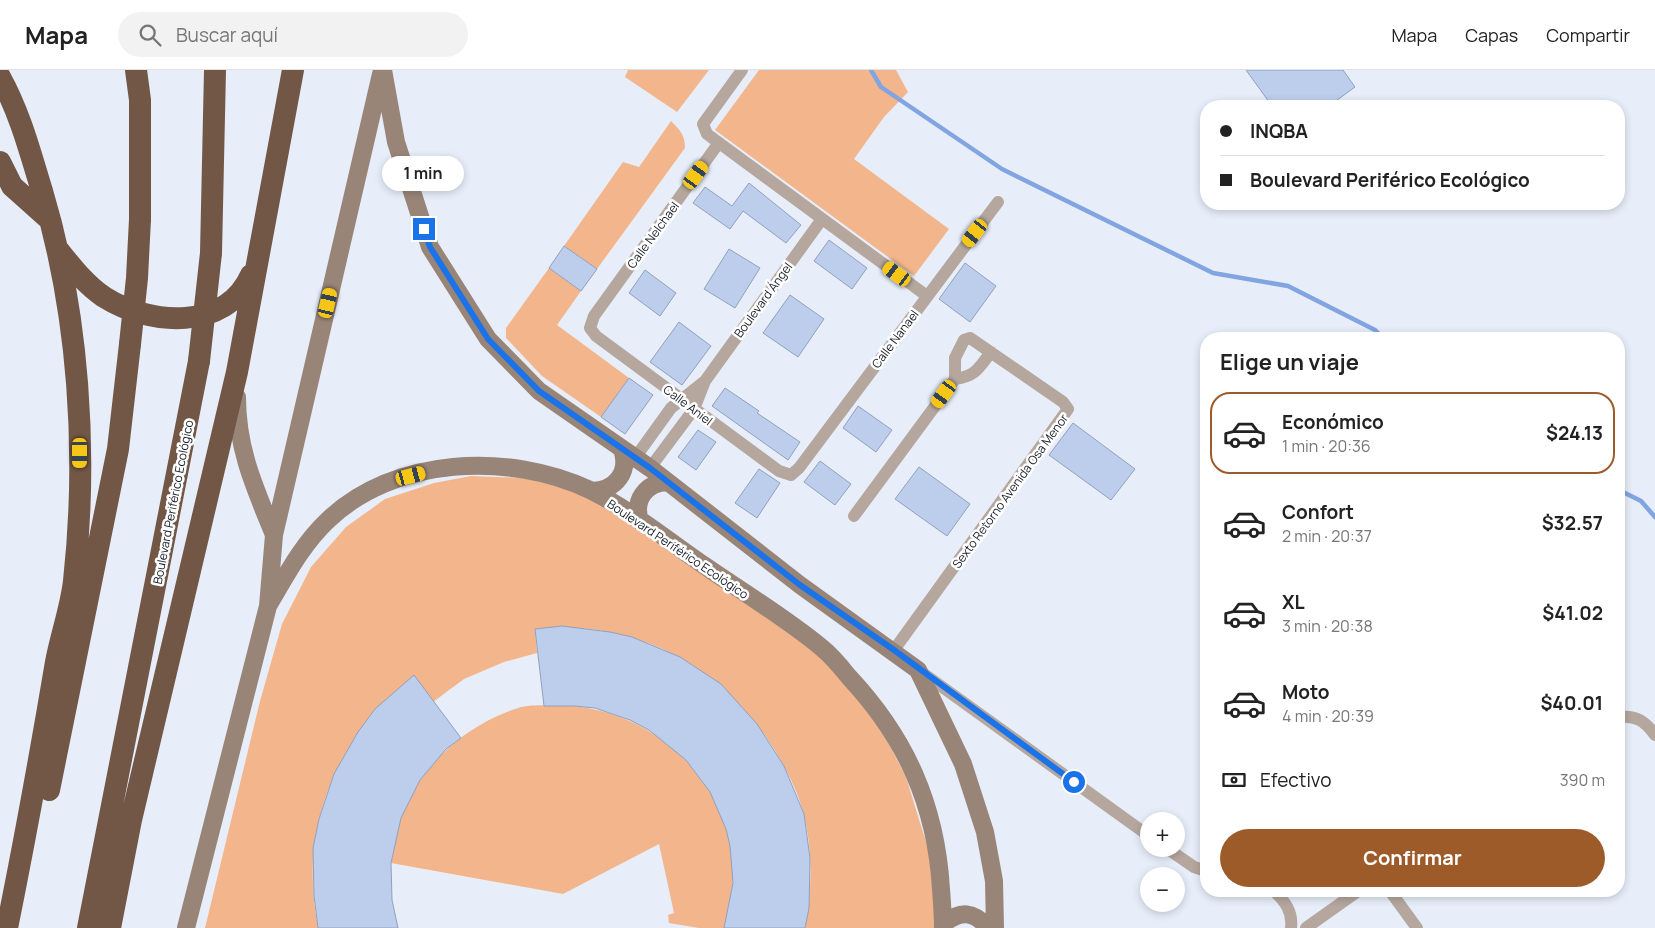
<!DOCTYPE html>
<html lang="es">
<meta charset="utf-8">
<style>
:root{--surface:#fff;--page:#f2f2f2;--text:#222;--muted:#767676;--line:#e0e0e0;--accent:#9e5b2a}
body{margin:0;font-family:Manrope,sans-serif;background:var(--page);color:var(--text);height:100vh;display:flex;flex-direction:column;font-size:19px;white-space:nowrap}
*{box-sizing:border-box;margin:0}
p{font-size:16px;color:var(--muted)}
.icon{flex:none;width:28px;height:28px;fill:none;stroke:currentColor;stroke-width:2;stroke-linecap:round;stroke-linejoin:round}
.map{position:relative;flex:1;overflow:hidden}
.details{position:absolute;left:1200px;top:262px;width:425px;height:565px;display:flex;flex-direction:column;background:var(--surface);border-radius:20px;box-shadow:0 2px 8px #0003}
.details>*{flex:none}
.banner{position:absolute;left:1200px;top:30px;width:425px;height:110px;border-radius:20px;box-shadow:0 2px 8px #0003;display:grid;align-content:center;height:110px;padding:0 20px;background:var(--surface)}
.fabs{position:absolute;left:1140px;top:742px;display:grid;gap:10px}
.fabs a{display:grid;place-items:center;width:45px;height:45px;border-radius:50%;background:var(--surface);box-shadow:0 2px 8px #0003;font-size:25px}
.end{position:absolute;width:22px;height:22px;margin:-11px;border:6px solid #1a73e8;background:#fff;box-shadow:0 0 0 2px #fff}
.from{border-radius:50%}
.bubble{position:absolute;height:35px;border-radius:18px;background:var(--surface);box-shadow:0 2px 8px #0003;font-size:16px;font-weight:700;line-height:35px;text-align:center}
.car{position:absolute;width:15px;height:30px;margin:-15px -8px;border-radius:6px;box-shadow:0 0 4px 1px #0007;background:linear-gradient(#f5c518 24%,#345 0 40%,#f5c518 0 76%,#345 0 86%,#f5c518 0)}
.banner b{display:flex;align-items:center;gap:18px;height:48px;font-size:19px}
.banner b+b{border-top:1px solid var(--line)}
.banner i{width:12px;height:12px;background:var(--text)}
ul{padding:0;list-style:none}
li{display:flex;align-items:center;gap:15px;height:82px;margin:0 10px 8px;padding:0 10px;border:2px solid transparent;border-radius:20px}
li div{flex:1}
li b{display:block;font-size:19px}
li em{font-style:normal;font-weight:700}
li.on{border-color:var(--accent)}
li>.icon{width:45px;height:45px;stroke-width:1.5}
h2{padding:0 20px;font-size:22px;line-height:60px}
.pay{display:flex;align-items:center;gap:12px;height:55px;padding:0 20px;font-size:19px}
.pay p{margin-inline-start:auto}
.button{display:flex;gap:10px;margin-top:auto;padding:10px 20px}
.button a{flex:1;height:58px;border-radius:30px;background:var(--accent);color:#fff;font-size:20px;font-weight:700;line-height:58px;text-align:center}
header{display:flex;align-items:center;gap:30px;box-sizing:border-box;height:70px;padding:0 25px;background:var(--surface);border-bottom:1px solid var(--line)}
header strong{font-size:24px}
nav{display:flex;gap:28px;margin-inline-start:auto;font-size:18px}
.search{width:350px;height:45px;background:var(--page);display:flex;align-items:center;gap:12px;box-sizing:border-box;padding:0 18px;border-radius:28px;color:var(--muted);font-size:19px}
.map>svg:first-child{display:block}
.green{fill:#f3b58c}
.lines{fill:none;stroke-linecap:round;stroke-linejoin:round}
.stream{stroke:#82a4e0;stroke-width:4.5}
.building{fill:#bdceec;stroke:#90a0bd}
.street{stroke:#b5a79e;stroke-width:12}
.secondary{stroke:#998578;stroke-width:18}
.highway{stroke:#735746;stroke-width:22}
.highway-bridge{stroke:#735746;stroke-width:22}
.route{stroke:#1a73e8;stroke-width:6}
.labels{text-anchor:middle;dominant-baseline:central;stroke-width:5;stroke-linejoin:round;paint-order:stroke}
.street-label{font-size:12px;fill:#161c27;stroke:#fff}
</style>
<header>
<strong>Mapa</strong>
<div class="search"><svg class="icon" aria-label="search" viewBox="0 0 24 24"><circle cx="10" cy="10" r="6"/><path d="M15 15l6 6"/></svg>Buscar aquí</div>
<nav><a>Mapa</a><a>Capas</a><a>Compartir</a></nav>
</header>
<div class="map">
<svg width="1655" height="858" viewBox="0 0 1655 858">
<rect width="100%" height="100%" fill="#e7eefa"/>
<path class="green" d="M628,0H709L677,42L625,7Z
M759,0H896L908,22L884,47L854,89L949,159L914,206L715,60Z
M671,51C680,60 685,65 685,78L597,199L564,176L623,92L639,97Z
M549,198L581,221L557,255L629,308L601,347L542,306L506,268V258Z
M471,406L527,408L587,425L696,496L802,570L850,613L878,653L906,707L929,782L936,858H805C812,821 813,782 804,745C797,718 782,690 766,667C711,590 630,549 535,559L537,583L504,592L464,609L433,632L375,639C323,709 302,771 318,858H205L260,631L282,554L311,497L346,457L385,429L434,413Z
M560,635C648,638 726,703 733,794C734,816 729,837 724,858H699L669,853L668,845L674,843L659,774L563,824L391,793C394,778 396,762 401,748C419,695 466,655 518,638C530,634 547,636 560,635Z"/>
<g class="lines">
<path class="stream" d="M871,0L881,17L1002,99L1213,203L1288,216L1375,260L1384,269
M1619,420L1641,431L1655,447"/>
</g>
<path class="building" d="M1246,0H1343L1355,17L1329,36H1272Z
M749,113L801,155L786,173L743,141L730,159L693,133L705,117L732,136Z
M829,170L867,198L852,219L814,191Z
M564,176L597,199L581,221L549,198Z
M729,179L760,198L735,238L704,219Z
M965,193L996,216L970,252L939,229Z
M645,200L676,223L660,246L629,223Z
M790,225L824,249L798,287L763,263Z
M679,252L711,276L682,315L650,292Z
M629,308L653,325L625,364L601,347Z
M725,318L759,341L757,343L800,372L788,390L712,336Z
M858,336L892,360L876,382L843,358Z
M1073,353L1135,399L1111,430L1049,385Z
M698,360L716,372L696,400L678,387Z
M820,391L851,414L835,435L804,412Z
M919,397L970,434L947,466L895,429Z
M759,399L780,413L757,448L735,433Z
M562,556L610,562L632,567L680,587L721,614L757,654L784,696L804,744L810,788L809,838L805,858H724L733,813L730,776L726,759L710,722L686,690L649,660L630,650L595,638L575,636H544L535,559Z
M414,605L461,668L446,679L420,710L401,748L391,793L392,830L398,858H318L314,825L313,778L319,749L334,704L358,662L375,639Z"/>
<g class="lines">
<path class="street" d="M742,0L703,54L707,64L927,226
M718,74L594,246L590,258L596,266L779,401L791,405L799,398L998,132
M635,388L671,338L705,311
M650,398L694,339L705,311L822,149
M854,446L955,309C976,306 979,298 991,282
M894,580L1068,339L1063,332L970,268L964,270L955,288V309
M920,601L1149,766
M1619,647C1636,645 1645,651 1655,665
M1168,779L1194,797L1206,801
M1274,821C1285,831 1293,842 1291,858
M1390,821L1417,858
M1306,858L1358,821"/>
<path class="secondary" d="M383,0L396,72L430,177L488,269L539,321L650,398L800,515L918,600L963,694L985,762L994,811L995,858
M237,327C237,380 255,418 274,465
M592,421C616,420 630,402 622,379
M640,451C633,430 646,413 667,412
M268,536C286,506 301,476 327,451C394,386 509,382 590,420C629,439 670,472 705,496C744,523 786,548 822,578C832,586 841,597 849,607C906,668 936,735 941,819C942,832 943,845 943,858
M943,854C961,840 973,841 989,858
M186,858L268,536L274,465L381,4"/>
<path class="highway" d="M136,0L140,30V149
M0,7C20,43 30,82 42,121C79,244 88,383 74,511C71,538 61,565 56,592C41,681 25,769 7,858
M0,92L12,116L50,150
M59,181C72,197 86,215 104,227C150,256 226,261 251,205
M211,183L215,0
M49,720L118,379L130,274
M88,858L199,291
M110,858L131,750L237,302L293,0"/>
<path class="highway-bridge" d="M130,274L137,208L140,149
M199,291L211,183"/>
</g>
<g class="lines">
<path class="route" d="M424,159L430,177L488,269L539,321L650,398L800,515L894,580L1074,712"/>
</g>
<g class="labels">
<g class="street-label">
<text transform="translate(653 165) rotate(-54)">Calle Nelchael</text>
<text transform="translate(763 230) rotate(-54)">Boulevard Ángel</text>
<text transform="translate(895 269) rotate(-53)">Calle Nanael</text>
<text transform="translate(688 335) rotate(37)">Calle Aniel</text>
<text transform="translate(1010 421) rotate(-54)">Sexto Retorno Avenida Osa Menor</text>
<text transform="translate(173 432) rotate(-79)">Boulevard Periférico Ecológico</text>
<text transform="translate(678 479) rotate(34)">Boulevard Periférico Ecológico</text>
</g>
</g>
</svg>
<div class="fabs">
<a>+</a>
<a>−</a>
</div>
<i class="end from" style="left:1074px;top:712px"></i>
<i class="end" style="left:424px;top:159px"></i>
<div class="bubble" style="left:382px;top:86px;width:82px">1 min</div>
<i class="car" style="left:696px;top:105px;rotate:36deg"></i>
<i class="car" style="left:975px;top:163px;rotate:217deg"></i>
<i class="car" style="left:897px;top:204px;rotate:306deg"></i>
<i class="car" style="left:328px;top:233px;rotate:13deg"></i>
<i class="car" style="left:944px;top:324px;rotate:216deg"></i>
<i class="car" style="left:80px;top:383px;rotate:180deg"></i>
<i class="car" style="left:411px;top:406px;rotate:75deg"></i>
<div class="banner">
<b><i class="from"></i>INQBA</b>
<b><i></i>Boulevard Periférico Ecológico</b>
</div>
<section class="details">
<h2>Elige un viaje</h2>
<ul>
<li class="on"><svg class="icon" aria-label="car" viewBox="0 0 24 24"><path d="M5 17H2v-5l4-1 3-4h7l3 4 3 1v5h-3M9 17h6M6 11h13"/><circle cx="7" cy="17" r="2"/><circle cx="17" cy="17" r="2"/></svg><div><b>Económico</b><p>1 min · 20:36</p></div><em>$24.13</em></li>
<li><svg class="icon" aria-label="car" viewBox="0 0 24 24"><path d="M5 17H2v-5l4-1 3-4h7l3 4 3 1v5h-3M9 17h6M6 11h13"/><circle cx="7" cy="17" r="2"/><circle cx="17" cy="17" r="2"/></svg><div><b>Confort</b><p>2 min · 20:37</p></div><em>$32.57</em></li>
<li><svg class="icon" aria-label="car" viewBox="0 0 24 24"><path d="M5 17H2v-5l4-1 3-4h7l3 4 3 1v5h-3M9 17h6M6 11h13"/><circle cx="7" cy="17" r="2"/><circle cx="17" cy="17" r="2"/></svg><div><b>XL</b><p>3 min · 20:38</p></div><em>$41.02</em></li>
<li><svg class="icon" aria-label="car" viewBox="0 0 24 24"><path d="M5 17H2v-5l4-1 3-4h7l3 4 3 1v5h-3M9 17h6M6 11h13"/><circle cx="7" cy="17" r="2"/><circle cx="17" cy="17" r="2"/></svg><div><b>Moto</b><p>4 min · 20:39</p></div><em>$40.01</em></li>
</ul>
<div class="pay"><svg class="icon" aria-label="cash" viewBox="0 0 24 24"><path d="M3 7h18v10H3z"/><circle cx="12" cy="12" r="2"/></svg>Efectivo<p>390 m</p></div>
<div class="button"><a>Confirmar</a></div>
</section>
</div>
